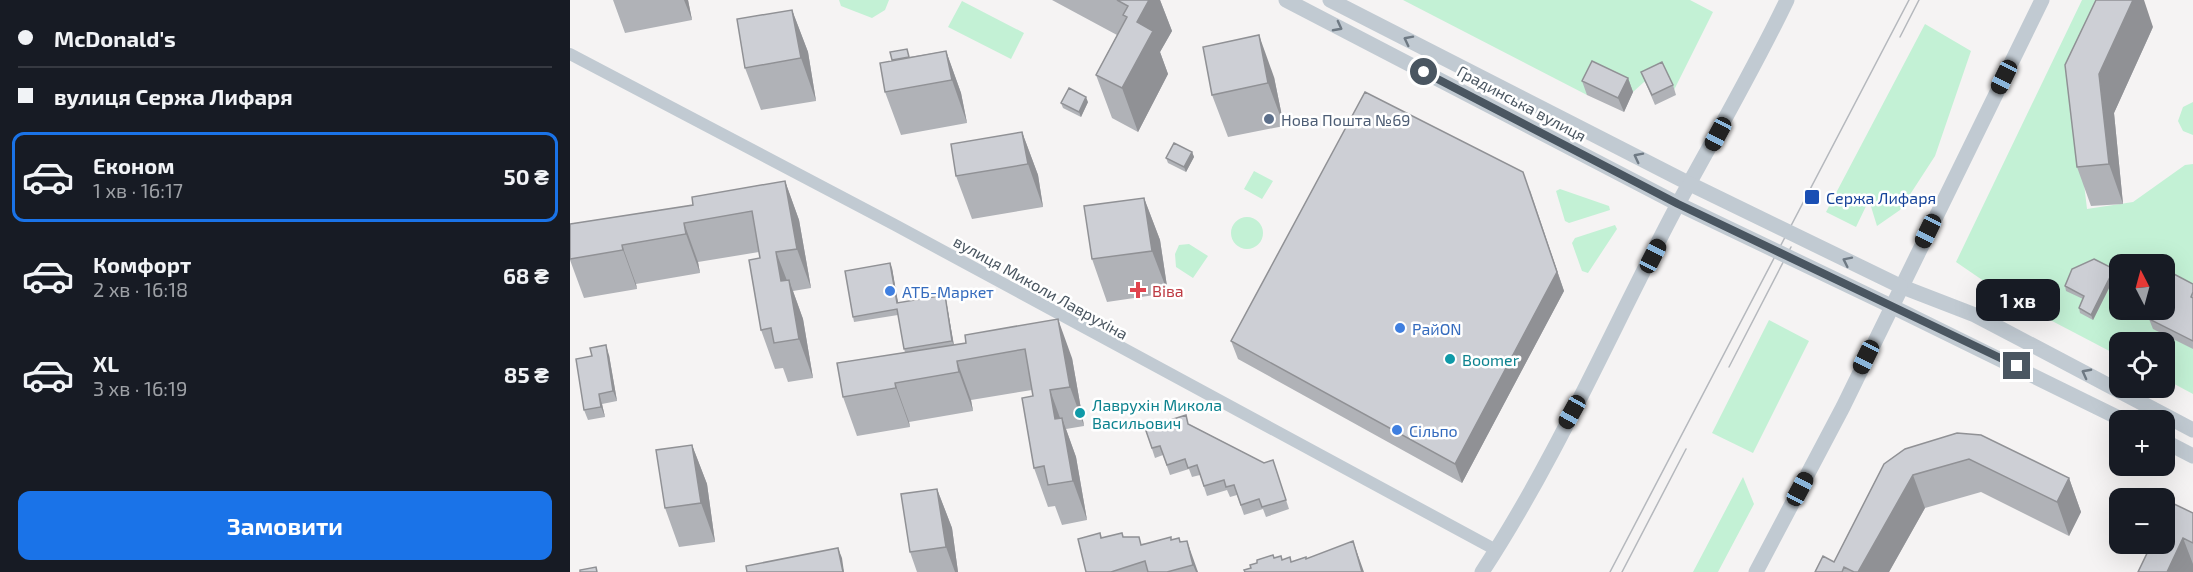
<!DOCTYPE html>
<html lang="uk">
<meta charset="utf-8">
<style>
:root{--surface:#171b24;--page:#20242c;--text:#f1f3f6;--muted:#9ea1a6;--line:#363941;--accent:#1a73e8}
body{margin:0;font-family:"Exo 2",sans-serif;background:var(--page);color:var(--text);height:100vh;display:flex;flex-direction:column;font-size:22px;white-space:nowrap}
*{box-sizing:border-box;margin:0}
p{font-size:20px;color:var(--muted)}
.icon{flex:none;width:33px;height:33px;fill:none;stroke:currentColor;stroke-width:2;stroke-linecap:round;stroke-linejoin:round}
.map{position:relative;flex:1;overflow:hidden}
.panel{display:flex;flex-direction:column;background:var(--surface);width:570px}
.panel>*{flex:none}
.top-card{display:grid;align-content:center;height:132px;padding:0 18px;background:var(--surface)}
.needle{width:39px;rotate:354deg}
.buttons{position:absolute;left:1539px;top:254px;display:grid;gap:12px}
.buttons a{display:grid;place-items:center;width:66px;height:66px;border-radius:12px;background:var(--surface);box-shadow:0 6px 24px #0002;font-size:30px}
.end{position:absolute;width:27px;height:27px;margin:-14px;border:8px solid #4a5661;background:#fff;box-shadow:0 0 0 3px #fff}
.from{border-radius:50%}
.bubble{position:absolute;height:42px;border-radius:12px;background:var(--surface);box-shadow:0 6px 24px #0002;font-size:20px;font-weight:700;line-height:42px;text-align:center}
.car{position:absolute;width:18px;height:36px;margin:-18px -9px;border-radius:8px;box-shadow:0 0 4px 2px #0007;background:linear-gradient(#222 24%,#8ab4d8 0 40%,#222 0 76%,#8ab4d8 0 86%,#222 0)}
.top-card b{display:flex;align-items:center;gap:21px;height:57px;font-size:22px}
.top-card b+b{border-top:2px solid var(--line)}
.top-card i{width:15px;height:15px;background:var(--text)}
ul{padding:0;list-style:none}
li{display:flex;align-items:center;gap:18px;height:90px;margin:0 12px 9px;padding:0 6px;border:3px solid transparent;border-radius:12px}
li div{flex:1}
li b{display:block;font-size:22px}
li em{font-style:normal;font-weight:700}
li.selected{border-color:var(--accent)}
li>.icon{width:54px;height:54px;stroke-width:1.5}
.action{display:flex;gap:12px;margin-top:auto;padding:12px 18px}
.action a{flex:1;height:69px;border-radius:12px;background:var(--accent);color:#fff;font-size:24px;font-weight:700;line-height:69px;text-align:center}
main{display:flex;flex:1;min-height:0}
.map>svg:first-child{display:block}
.green{fill:#c3f1d5;fill-rule:evenodd}
.lines{fill:none;stroke-linecap:round;stroke-linejoin:round}
.minor{stroke:#c1cad2;stroke-width:12}
.tertiary{stroke:#c1cad2;stroke-width:15}
.tram{stroke:#b5b8bd;stroke-width:1.5}
.tertiary-bridge{stroke:#c1cad2;stroke-width:15}
.wall{fill:#b0b2b7}
.shaded-wall{fill:#909195}
.building{fill:#cdcfd5;stroke:#909195;stroke-width:1.5}
.oneway{stroke:#6e7983}
.route{stroke:#4a5661;stroke-width:8}
.service-dot{fill:#5c6f8a;stroke:#fff;stroke-width:2}
.transit-dot{fill:#1a4fb4;stroke:#fff;stroke-width:2}
.health-dot{fill:#e0444e;stroke:#fff;stroke-width:2}
.shop-dot{fill:#3f7fe0;stroke:#fff;stroke-width:2}
.culture-dot{fill:#0f9aa8;stroke:#fff;stroke-width:2}
.labels{text-anchor:middle;dominant-baseline:central;stroke-width:5;stroke-linejoin:round;paint-order:stroke}
.street-label{font-size:16px;fill:#4a5661;stroke:#fff}
.service-label{font-size:16px;fill:#4e5e75;stroke:#fff;text-anchor:start}
.transit-label{font-size:16px;fill:#164399;stroke:#fff;text-anchor:start}
.health-label{font-size:16px;fill:#be3a42;stroke:#fff;text-anchor:start}
.shop-label{font-size:16px;fill:#366cbe;stroke:#fff;text-anchor:start}
.culture-label{font-size:16px;fill:#0d838f;stroke:#fff;text-anchor:start}
</style>
<main>
<section class="panel">
<div class="top-card">
<b><i class="from"></i>McDonald's</b>
<b><i></i>вулиця Сержа Лифаря</b>
</div>
<ul>
<li class="selected"><svg class="icon" aria-label="car" viewBox="0 0 24 24"><path d="M5 17H2v-5l4-1 3-4h7l3 4 3 1v5h-3M9 17h6M6 11h13"/><circle cx="7" cy="17" r="2"/><circle cx="17" cy="17" r="2"/></svg><div><b>Економ</b><p>1 хв · 16:17</p></div><em>50 ₴</em></li>
<li><svg class="icon" aria-label="car" viewBox="0 0 24 24"><path d="M5 17H2v-5l4-1 3-4h7l3 4 3 1v5h-3M9 17h6M6 11h13"/><circle cx="7" cy="17" r="2"/><circle cx="17" cy="17" r="2"/></svg><div><b>Комфорт</b><p>2 хв · 16:18</p></div><em>68 ₴</em></li>
<li><svg class="icon" aria-label="car" viewBox="0 0 24 24"><path d="M5 17H2v-5l4-1 3-4h7l3 4 3 1v5h-3M9 17h6M6 11h13"/><circle cx="7" cy="17" r="2"/><circle cx="17" cy="17" r="2"/></svg><div><b>XL</b><p>3 хв · 16:19</p></div><em>85 ₴</em></li>
</ul>
<div class="action"><a>Замовити</a></div>
</section>
<div class="map">
<svg width="1623" height="572" viewBox="0 0 1623 572">
<rect width="100%" height="100%" fill="#f5f3f3"/>
<path class="green" d="M269,0H319L315,10L302,18L271,6Z
M833,0H1120L1143,12L1104,90L1074,82L1063,92L1027,75L1017,95Z
M1512,0H1574L1505,106L1517,209L1563,202L1615,165L1623,164V394L1595,379L1594,342H1550L1549,356L1440,299L1386,262ZM1550,264H1594V309H1550Z
M392,1L454,33L441,59L378,27Z
M1355,24L1401,51L1365,156L1330,210L1307,226L1299,200L1286,227L1256,212Z
M1623,102V135L1613,131L1608,121L1613,107Z
M684,171L703,181L692,199L674,189Z
M990,189L1039,206L1040,210L999,223L995,221L986,191Z
M661 233a16 16 0 1 1 32 0a16 16 0 1 1-32 0Z
M1045,225L1047,229L1018,273L1012,271L1002,243L1005,238Z
M619,244L638,256L623,278L606,267L605,254L609,245Z
M1199,320L1239,341L1183,453L1142,433Z
M1173,477L1184,504L1148,572H1123Z"/>
<g class="lines">
<path class="minor" d="M0,54L325,225L926,550"/>
<path class="tertiary" d="M716,0L1108,204
M760,0L1120,184
M1330,286L1405,315L1623,430
M1321,306L1553,420
M1594,441L1623,456
M912,572C988,456 1043,326 1108,204C1145,136 1184,69 1217,0
M1186,572L1273,407L1472,0"/>
<path class="tram" d="M1330,37L1349,0
M1159,367L1221,247
M1040,572L1339,0
M1052,572L1116,449"/>
<path class="tertiary-bridge" d="M1120,184L1330,286
M1108,204L1321,306"/>
</g>
<path class="wall" d="M43,0H118L122,20L55,33Z
M482,0H590L602,31L590,52L598,74L568,132L542,118L526,75L547,35Z
M222,10L238,52L246,101L191,110L175,68Z
M1583,27L1544,113L1553,204L1521,206L1507,167Z
M376,51L391,93L397,123L331,135L315,92L322,60L339,54V57Z
M1071,72L1103,85L1106,95L1085,105Z
M704,77L714,126L658,137L642,95Z
M1058,78L1063,92L1054,112L1017,95L1012,81Z
M518,102L511,117L493,108L491,103Z
M452,132L468,175L473,207L402,219L386,176Z
M622,152L624,157L616,172L598,163L596,158Z
M215,181L229,220L241,288L223,291L233,319L243,378L218,382L213,368L205,369L191,330L190,258L189,252L128,262L130,273L66,284L67,289L14,298L0,260V224L123,205Z
M960,190L994,291L892,483L668,359L661,341Z
M574,198L590,240L598,293L537,302L522,259Z
M322,268L328,303L375,295L376,300L384,345L396,343L395,335L502,358L514,426L496,429L506,457L517,520L492,525L485,506L478,507L464,468L463,396L462,390L401,400L403,411L339,422L340,427L287,436L273,397L335,353L328,315L284,322L283,317Z
M1546,274L1523,320L1510,313L1509,308L1513,299L1496,291L1495,286Z
M1623,284V349L1583,329L1579,319Z
M39,355L47,401L32,404L35,417L18,420L14,410Z
M619,424L694,463L703,460L719,509L696,517L693,509L674,515L667,495L660,497L657,490L637,496L630,475L622,477L619,469L600,475L593,455L585,458L575,428Z
M1387,433L1499,478L1511,512L1499,536L1411,492L1355,508L1319,572H1245L1264,562L1314,464Z
M122,445L137,484L145,542L109,547L95,508Z
M367,489L382,528L388,572H347L340,552Z
M1623,513V572H1568Z
M530,533L532,538L569,537L571,544L602,540L610,542L628,572H541Z"/>
<path class="shaded-wall" d="M114,0H118L122,20Z
M579,0H590L602,31L590,52L598,74L568,132L552,88L567,22Z
M1563,0H1574L1583,27L1544,113L1553,204L1539,164L1529,74Z
M222,10L238,52L246,101L231,58Z
M689,35L704,77L714,126L698,83Z
M376,51L391,93L397,123L382,80Z
M1058,78L1063,92L1054,112L1048,98Z
M516,97L518,102L511,117L509,112Z
M452,132L468,175L473,207L458,164Z
M622,152L624,157L616,172L614,167Z
M953,172L994,291L892,483L885,464Z
M215,181L229,220L241,288L227,249Z
M574,198L590,240L598,293L582,251Z
M114,223L128,262L130,273L116,234Z
M52,245L66,284L67,289L53,250Z
M206,252L221,291L211,281Z
M320,263L322,268L329,308L327,303Z
M1544,269L1546,274L1523,320L1521,315Z
M219,280L233,319L243,378L229,339Z
M375,295L376,300L384,346L382,341Z
M488,319L502,358L514,426L500,387Z
M36,345L39,355L47,401L43,391Z
M387,361L401,400L403,411L389,372Z
M325,383L339,422L340,427L326,388Z
M480,390L494,429L485,419Z
M29,394L32,404L35,417L31,407Z
M492,418L506,457L517,520L503,481Z
M122,445L137,484L145,542L131,503Z
M1343,475L1355,508L1319,572H1288Z
M1499,478L1511,512L1499,536L1487,502Z
M367,489L382,528L388,572H385L376,547Z
M1613,538L1623,564V572H1597Z
M617,541L628,572H626L623,565Z
M783,541L794,572H792Z
M268,548L272,558L274,572H273Z"/>
<path class="building" d="M547,0H579L567,22L583,31L552,88L526,75L557,17L553,15L558,6Z
M1526,0H1563L1529,74L1539,164L1507,167L1495,65Z
M222,10L231,58L175,68L167,19Z
M689,35L698,83L642,95L633,47Z
M337,49L339,57L322,60L320,52Z
M376,51L382,80L315,92L310,63Z
M1022,61L1058,78L1048,98L1012,81Z
M1092,62L1103,85L1082,95L1071,72Z
M499,88L516,97L509,112L491,103Z
M795,92L953,172L987,272L885,464L661,341Z
M452,132L458,164L386,176L381,144Z
M604,143L622,152L614,167L596,158Z
M215,181L227,249L206,252L211,281L219,280L229,339L204,343L201,328L191,330L179,260L190,258L182,211L114,223L116,234L52,245L53,250L0,259V224L123,205L122,197Z
M574,198L582,251L522,259L514,206Z
M1524,259L1544,269L1521,315L1509,308L1514,296L1495,286L1502,269Z
M320,263L327,303L375,295L382,341L334,349L327,309L283,317L275,271Z
M1602,273L1623,284V292L1621,297L1623,298V341L1579,319L1584,309H1594V288Z
M488,319L500,387L480,390L485,419L492,418L503,481L478,485L474,466L464,468L452,398L463,396L455,349L387,361L389,372L325,383L326,388L273,397L267,363L396,343L395,335Z
M36,345L43,391L29,394L31,407L14,410L6,359L22,356L20,348Z
M616,415L618,424L694,463L703,460L716,500L692,507L689,499L671,505L664,485L656,487L654,480L634,486L627,465L618,468L615,459L597,465L590,446L582,448L575,428Z
M1387,433L1411,435L1499,478L1487,502L1399,459L1343,475L1288,572H1284L1274,567L1272,572H1245L1253,556L1264,562L1314,464L1335,449Z
M122,445L131,503L95,508L86,450Z
M367,489L376,547L340,552L331,494Z
M1602,503L1623,513V543L1613,538L1597,572H1568L1582,543H1594V518Z
M530,533L531,538L552,533L553,537H569L571,545L601,537V540L609,538L610,542L617,541L623,565L597,572H578L575,561L541,572H516L508,539Z
M783,541L792,572H675L674,570L681,568L680,565L687,563V560L703,555L704,558L711,556L712,560L720,557L721,562L736,557V559Z
M268,548L273,572H177L176,566Z
M26,567L27,572H10V570Z"/>
<defs><path id="oneway-chevron" d="M-2-3.5L2.5 0L-2 3.5" fill="none" stroke-width="1.6" stroke-linecap="round" stroke-linejoin="round" transform="scale(1.5)"/></defs>
<g class="oneway">
<use href="#oneway-chevron" transform="translate(768 27) rotate(28)"/>
<use href="#oneway-chevron" transform="translate(838 40) rotate(-153)"/>
<use href="#oneway-chevron" transform="translate(1068 157) rotate(-153)"/>
<use href="#oneway-chevron" transform="translate(1277 261) rotate(-154)"/>
<use href="#oneway-chevron" transform="translate(1516 373) rotate(-152)"/>
</g>
<g class="lines">
<path class="route" d="M854,72L1108,204L1447,366"/>
</g>
<circle class="service-dot" cx="699" cy="119" r="6"/>
<rect class="transit-dot" x="1234" y="189" width="16" height="16" rx="3"/>
<path class="health-dot" d="M565 281h6v6h6v6h-6v6h-6v-6h-6v-6h6z"/>
<g class="shop-dot">
<circle cx="320" cy="291" r="6"/>
<circle cx="830" cy="328" r="6"/>
<circle cx="827" cy="430" r="6"/>
</g>
<g class="culture-dot">
<circle cx="880" cy="359" r="6"/>
<circle cx="510" cy="413" r="6"/>
</g>
<g class="labels">
<g class="street-label">
<text transform="translate(952 103) rotate(28)">Градинська вулиця</text>
<text transform="translate(471 287) rotate(29)">вулиця Миколи Лаврухіна</text>
</g>
<g class="service-label">
<text x="711" y="119">Нова Пошта №69</text>
</g>
<g class="transit-label">
<text x="1256" y="197">Сержа Лифаря</text>
</g>
<g class="health-label">
<text x="582" y="290">Віва</text>
</g>
<g class="shop-label">
<text x="332" y="291">АТБ-Маркет</text>
<text x="842" y="328">РайON</text>
<text x="839" y="430">Сільпо</text>
</g>
<g class="culture-label">
<text x="892" y="359">Boomer</text>
<text x="522" y="404">Лаврухін Микола<tspan x="522" dy="18">Васильович</tspan></text>
</g>
</g>
</svg>
<div class="buttons">
<a><svg class="needle" viewBox="-14 -14 28 28"><path d="M0-13l5 13h-10z" fill="#e53935"/><path d="M0 13l5-13h-10z" fill="#9ea1a6"/></svg></a>
<a><svg class="icon" aria-label="locate" viewBox="0 0 24 24"><circle cx="12" cy="12" r="6"/><path d="M12 2v4M12 18v4M2 12h4M18 12h4"/></svg></a>
<a>+</a>
<a>−</a>
</div>
<i class="end from" style="left:854px;top:72px"></i>
<i class="end" style="left:1447px;top:366px"></i>
<div class="bubble" style="left:1406px;top:279px;width:84px">1 хв</div>
<i class="car" style="left:1434px;top:77px;rotate:206deg"></i>
<i class="car" style="left:1148px;top:134px;rotate:208deg"></i>
<i class="car" style="left:1358px;top:231px;rotate:206deg"></i>
<i class="car" style="left:1083px;top:256px;rotate:27deg"></i>
<i class="car" style="left:1296px;top:357px;rotate:206deg"></i>
<i class="car" style="left:1002px;top:412px;rotate:209deg"></i>
<i class="car" style="left:1230px;top:489px;rotate:28deg"></i>
</div>
</main>
